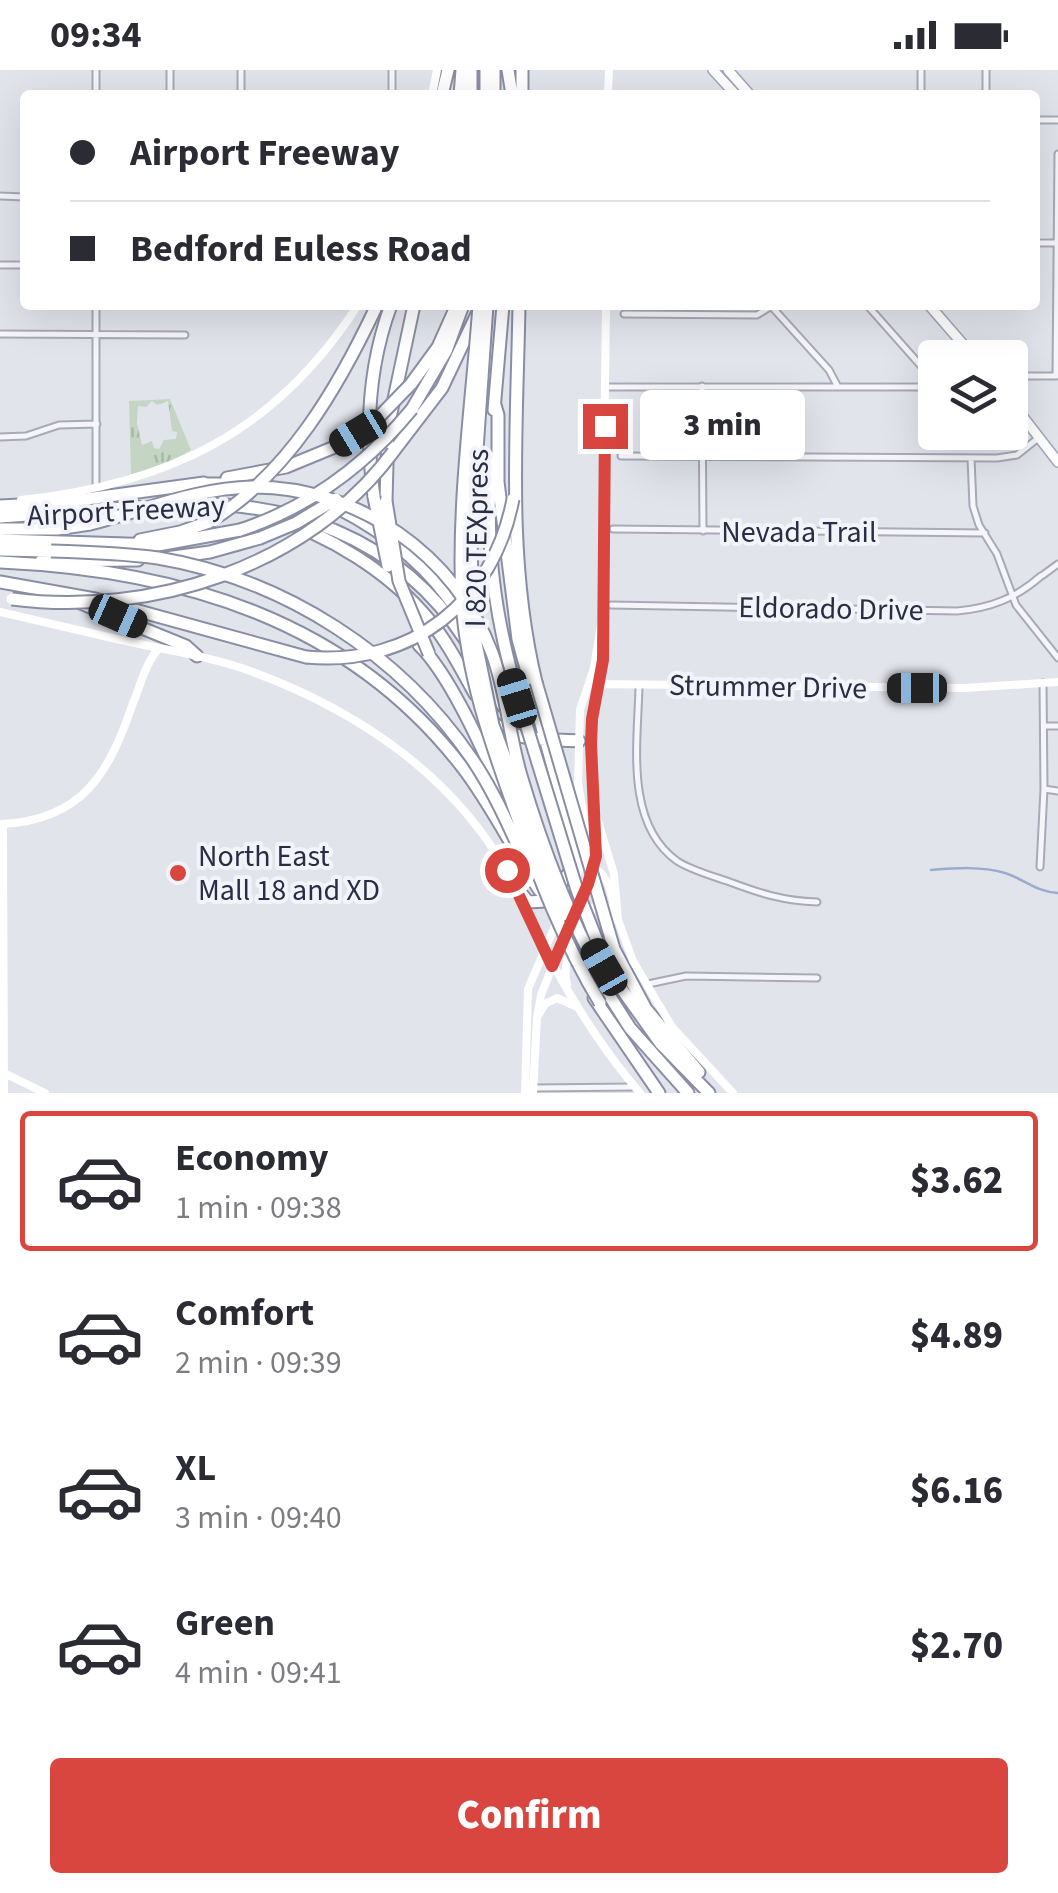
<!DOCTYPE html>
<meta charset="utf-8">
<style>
:root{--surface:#fff;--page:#f7f7f7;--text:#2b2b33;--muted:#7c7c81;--line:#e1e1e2;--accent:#d9463f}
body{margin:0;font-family:"Source Sans 3",sans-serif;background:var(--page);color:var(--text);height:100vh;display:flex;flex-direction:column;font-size:38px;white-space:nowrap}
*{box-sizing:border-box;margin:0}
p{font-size:32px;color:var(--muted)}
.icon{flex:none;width:55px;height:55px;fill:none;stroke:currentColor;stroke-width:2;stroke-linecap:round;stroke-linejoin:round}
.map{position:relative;height:1023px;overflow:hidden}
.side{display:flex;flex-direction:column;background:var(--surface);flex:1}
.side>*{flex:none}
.banner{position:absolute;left:20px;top:20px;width:1020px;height:220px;border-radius:10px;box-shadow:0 10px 40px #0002;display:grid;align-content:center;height:220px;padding:0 50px;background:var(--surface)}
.fabs{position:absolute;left:918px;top:270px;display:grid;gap:20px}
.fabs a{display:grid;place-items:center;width:110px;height:110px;border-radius:10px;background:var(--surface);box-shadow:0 10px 40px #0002;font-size:50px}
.end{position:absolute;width:45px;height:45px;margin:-22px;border:12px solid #d9463f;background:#fff;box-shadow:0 0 0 5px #fff}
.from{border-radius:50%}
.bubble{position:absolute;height:70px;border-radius:10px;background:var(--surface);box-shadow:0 10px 40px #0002;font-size:32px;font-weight:800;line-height:70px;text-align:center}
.car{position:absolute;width:30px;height:60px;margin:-30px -15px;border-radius:12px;box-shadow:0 0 8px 2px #0007;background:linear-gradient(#222 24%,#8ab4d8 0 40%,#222 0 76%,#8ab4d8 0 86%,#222 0)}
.banner b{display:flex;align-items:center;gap:35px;height:95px;font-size:38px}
.banner b+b{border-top:2px solid var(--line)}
.banner i{width:25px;height:25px;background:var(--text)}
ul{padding:18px 0 0;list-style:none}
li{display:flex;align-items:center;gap:30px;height:140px;margin:0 20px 15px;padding:0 30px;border:5px solid transparent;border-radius:10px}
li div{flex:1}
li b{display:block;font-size:38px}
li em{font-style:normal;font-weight:800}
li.on{border-color:var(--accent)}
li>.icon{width:90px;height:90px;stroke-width:1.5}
.primary-button{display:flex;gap:20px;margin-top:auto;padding:20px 50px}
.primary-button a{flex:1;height:115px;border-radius:10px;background:var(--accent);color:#fff;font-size:40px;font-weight:800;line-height:115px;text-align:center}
.status{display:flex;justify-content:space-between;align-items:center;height:70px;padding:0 50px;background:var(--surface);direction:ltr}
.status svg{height:28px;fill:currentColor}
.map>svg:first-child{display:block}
.grass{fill:url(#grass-tufts);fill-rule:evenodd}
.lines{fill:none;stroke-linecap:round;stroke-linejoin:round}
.stream{stroke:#9baace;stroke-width:2.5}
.street-casing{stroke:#a7aab7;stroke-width:9}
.primary-casing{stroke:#a1a6b9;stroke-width:12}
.highway-casing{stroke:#898ea4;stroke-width:15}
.street{stroke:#f6f6fa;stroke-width:5}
.secondary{stroke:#fff;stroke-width:8}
.primary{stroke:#fff;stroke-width:9}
.highway{stroke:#fff;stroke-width:11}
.highway-bridge-casing{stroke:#898ea4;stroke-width:15;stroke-linecap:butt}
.highway-bridge{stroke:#fff;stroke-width:11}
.route{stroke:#d9463f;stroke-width:12}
.poi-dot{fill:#d9463f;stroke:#f3f4f9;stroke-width:4}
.labels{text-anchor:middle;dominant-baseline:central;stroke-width:8;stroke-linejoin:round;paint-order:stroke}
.street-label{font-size:30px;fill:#292e45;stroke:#f3f4f9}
.poi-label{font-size:30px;fill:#292e45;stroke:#f3f4f9;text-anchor:start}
</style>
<div class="status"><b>09:34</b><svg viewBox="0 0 49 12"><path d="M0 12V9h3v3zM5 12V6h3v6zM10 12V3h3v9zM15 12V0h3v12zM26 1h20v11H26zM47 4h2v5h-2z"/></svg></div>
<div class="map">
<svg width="1058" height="1023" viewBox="0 0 1058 1023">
<defs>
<pattern id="grass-tufts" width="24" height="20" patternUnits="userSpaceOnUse" patternTransform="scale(2.5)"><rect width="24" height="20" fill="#c4d6c3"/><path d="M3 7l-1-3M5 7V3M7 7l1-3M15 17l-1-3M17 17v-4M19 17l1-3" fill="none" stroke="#a8b8a9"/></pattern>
</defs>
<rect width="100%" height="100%" fill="#e2e4ec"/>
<path class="grass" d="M170,329L191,380L170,392L131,405L129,331ZM152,331L157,335L168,331L172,361L177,362L176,369L164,370L159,379L154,378L152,371L142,375L137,353L138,336L146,337Z"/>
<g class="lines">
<path class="stream" d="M931,800C956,798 981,796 1005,803C1024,809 1036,822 1058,823"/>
<g class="street-casing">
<path id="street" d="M170,0V25
M241,0V25
M921,0V25
M96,25V0
M392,25V0
M986,25V0
M1035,50H1058
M0,126L25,127
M1035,173H1055
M0,195H25
M96,235V417
M867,235L929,305L930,317
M772,237L829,300L838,317
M624,244L757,245L773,235
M0,264L185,265
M1010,306H1057
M1056,306L1058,84
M702,316L703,461
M606,317H935
M0,367L26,366L59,355L97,354
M621,386L997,388L1017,385L1037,369
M971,388L973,436L979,455L997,484L1016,535L1058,588
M613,459L985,463
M1043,505L1058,494
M611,535L957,541C991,538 1016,528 1041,506
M639,616C638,671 624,753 677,791C691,800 712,806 727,811C759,823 783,831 817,832
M1044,656H1058
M1044,719L1058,721
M1040,797L1044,719L1043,613
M648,914L686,906L817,908
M535,1018L632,1017"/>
</g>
<g class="primary-casing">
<path id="primary" d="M713,0L736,25
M728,0L750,25
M929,235L975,288
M1010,330L1058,392"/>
</g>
<g class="highway-casing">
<path id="highway" d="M471,0V25
M508,0L512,25
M442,25L448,0
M460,25L462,0
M486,25V0
M494,25V0
M522,25V0
M519,235C517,360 506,489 536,612
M411,314L438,277L455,239
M495,335L498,345V412L518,569L576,782L574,797L546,831L528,832L514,814
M412,339L446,281L463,235
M494,340L503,235
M393,382L442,318L477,244
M491,388C484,485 497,562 526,654
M227,408L286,397L337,376
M197,414H236
M374,427C365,362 368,297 391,235
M386,431L388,357L414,235
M167,435C286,427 399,467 466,571
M0,436L57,433L204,413
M336,437C385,462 431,498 460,545
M268,446C328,464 390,502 430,551C448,573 461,599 475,624
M0,447L138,437
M0,459H57L90,454
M0,470L158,475L240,460
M140,470L180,462L209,452
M0,480L51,481
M166,488L210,482L260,468
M41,491L138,490
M0,492C180,500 349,550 463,698C492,736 513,780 540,821
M0,512L95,529L306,587
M78,532L186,576L197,586
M419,575C452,606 489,694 509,737
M482,595L503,636
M489,648C511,673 549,669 579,671
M593,879L661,974L709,1023
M614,879L646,939L699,1002
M583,884L630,958L688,1023
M594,928L659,1023"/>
</g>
<use href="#street" class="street"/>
<path class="secondary" d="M432,25L437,0
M608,25L609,0
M21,430C169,414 276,362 358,235
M0,542C45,552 89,563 134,573C174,581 215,588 253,602C361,642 461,710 514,815
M593,614L965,618L1058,612
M597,748L614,804L618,850L633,891L672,957L733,1023
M2,754C83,750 109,703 133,633C141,614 145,594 159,578
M3,754L4,1023
M591,798C609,802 611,824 615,839
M520,827C552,898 589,964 640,1023
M566,832L586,784L587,767L578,713L580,640L594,598L602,549L606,235
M567,914C560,888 580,858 594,837L606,836L616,850
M539,944L545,934L557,928L575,936
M4,1003L45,1023
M525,1023L528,919L558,849
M533,1023L537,948L541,925L596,787L591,674L594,629L602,599L601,565"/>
<use href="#primary" class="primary"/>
<use href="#highway" class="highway"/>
<g class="highway-bridge-casing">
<path id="highway-bridge" d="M479,235C472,333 457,434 462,532C467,605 490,671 514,738C538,806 563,871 600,933
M487,235L471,467L473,559L493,655L563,845
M337,376L377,349L411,314
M374,427L388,496
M386,431L399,511L429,584
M209,452C288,405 339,316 377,235
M90,454C143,441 197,418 252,417C357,416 456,485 492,583C507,624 509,667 522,709C542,776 567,843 601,905
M240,460C310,437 365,396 412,339
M260,468L296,453L336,429
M51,481C87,482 122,483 158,488C284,509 400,584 472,689C495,723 511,761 528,798
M12,529C150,547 308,497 393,382
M306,587C412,597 494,531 513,429
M536,612L614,879
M526,654L577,820L599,876"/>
</g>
<use href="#highway-bridge" class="highway-bridge"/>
</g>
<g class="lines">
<path class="route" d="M507,800L552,896L588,814L596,786L591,674L592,649L603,590L605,356"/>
</g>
<circle class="poi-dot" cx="178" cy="803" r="10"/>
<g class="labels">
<g class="street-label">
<text transform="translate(126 441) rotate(-3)">Airport Freeway</text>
<text x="799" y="462">Nevada Trail</text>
<text transform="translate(477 468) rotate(-89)">I 820 TEXpress</text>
<text transform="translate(831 539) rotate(1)">Eldorado Drive</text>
<text transform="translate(768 617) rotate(1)">Strummer Drive</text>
</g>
<g class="poi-label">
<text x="198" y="786">North East<tspan x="198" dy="34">Mall 18 and XD</tspan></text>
</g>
</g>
</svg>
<div class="fabs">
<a><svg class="icon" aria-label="layers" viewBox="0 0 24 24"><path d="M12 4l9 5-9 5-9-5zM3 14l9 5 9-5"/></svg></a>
</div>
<i class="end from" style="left:507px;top:800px"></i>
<i class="end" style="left:605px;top:356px"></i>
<div class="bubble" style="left:640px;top:320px;width:165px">3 min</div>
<i class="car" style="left:358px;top:363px;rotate:239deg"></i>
<i class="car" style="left:118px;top:546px;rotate:114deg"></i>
<i class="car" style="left:917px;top:618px;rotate:270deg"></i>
<i class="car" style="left:517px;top:628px;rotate:343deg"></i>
<i class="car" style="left:604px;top:897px;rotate:330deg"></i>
<div class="banner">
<b><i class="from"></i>Airport Freeway</b>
<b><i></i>Bedford Euless Road</b>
</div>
</div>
<section class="side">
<ul>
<li class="on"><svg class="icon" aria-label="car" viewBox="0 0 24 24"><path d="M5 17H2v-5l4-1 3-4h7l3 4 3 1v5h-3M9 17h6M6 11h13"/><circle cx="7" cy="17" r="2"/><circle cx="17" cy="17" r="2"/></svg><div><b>Economy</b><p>1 min · 09:38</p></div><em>$3.62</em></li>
<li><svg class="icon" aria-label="car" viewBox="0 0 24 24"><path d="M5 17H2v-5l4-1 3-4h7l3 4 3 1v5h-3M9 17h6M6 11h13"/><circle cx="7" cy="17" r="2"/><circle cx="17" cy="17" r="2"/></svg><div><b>Comfort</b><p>2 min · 09:39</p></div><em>$4.89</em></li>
<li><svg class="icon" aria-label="car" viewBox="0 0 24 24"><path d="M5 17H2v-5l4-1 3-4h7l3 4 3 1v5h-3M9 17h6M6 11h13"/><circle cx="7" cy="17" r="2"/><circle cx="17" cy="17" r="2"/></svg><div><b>XL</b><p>3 min · 09:40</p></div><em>$6.16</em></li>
<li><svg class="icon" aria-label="car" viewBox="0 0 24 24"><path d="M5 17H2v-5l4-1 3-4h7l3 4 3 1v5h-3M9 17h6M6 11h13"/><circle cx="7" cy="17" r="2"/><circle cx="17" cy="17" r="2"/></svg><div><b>Green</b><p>4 min · 09:41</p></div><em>$2.70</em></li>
</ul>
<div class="primary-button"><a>Confirm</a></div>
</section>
